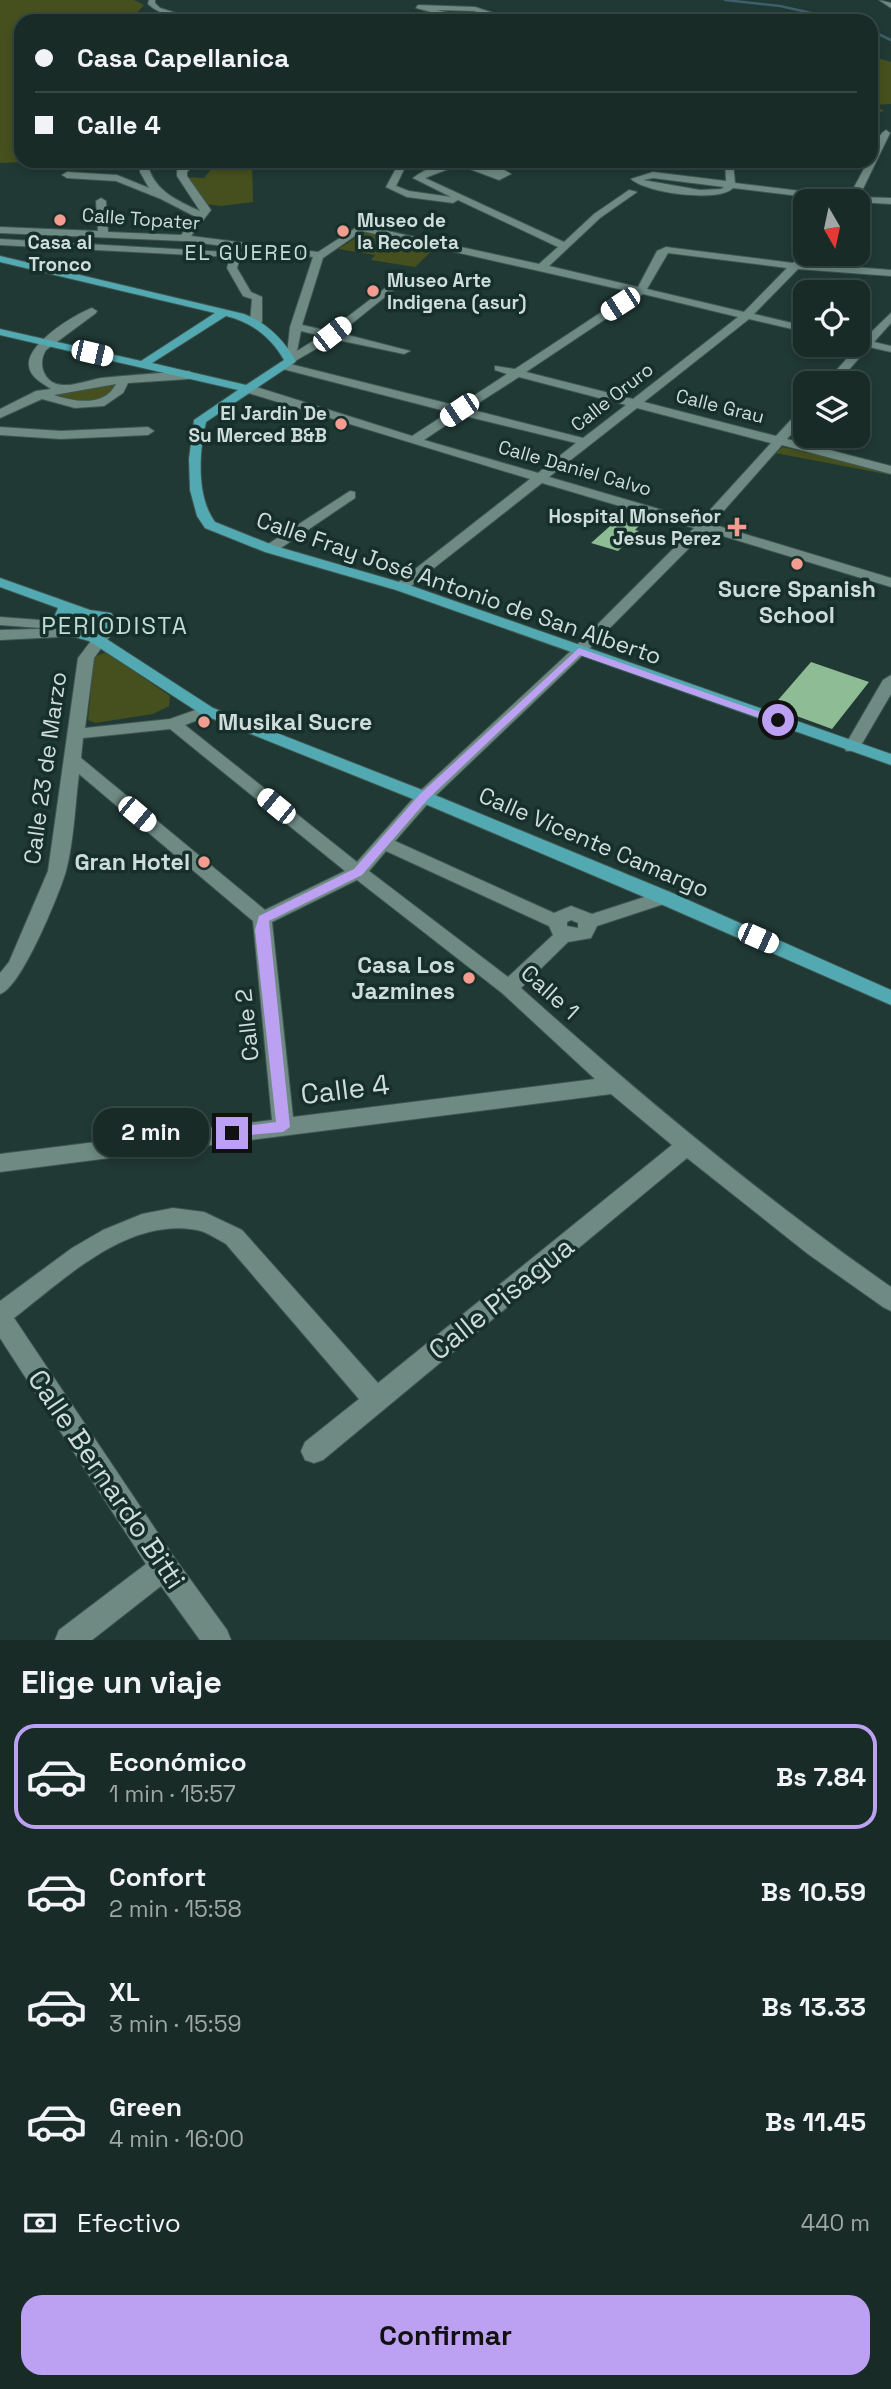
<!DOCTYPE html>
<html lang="es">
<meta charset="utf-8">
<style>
:root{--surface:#182b27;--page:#253733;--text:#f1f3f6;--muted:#9fa7a7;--line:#364744;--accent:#bca0f2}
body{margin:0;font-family:"Space Grotesk",sans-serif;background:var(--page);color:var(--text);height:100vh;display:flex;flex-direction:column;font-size:26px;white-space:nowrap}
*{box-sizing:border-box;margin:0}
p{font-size:23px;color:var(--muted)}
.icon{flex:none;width:38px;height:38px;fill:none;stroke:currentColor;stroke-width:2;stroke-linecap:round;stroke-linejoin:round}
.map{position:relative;height:1640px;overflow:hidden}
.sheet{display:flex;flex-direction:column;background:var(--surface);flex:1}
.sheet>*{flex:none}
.banner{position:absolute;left:14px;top:14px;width:864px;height:154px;border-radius:21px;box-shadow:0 4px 10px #0003,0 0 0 2px var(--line);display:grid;align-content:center;height:154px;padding:0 21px;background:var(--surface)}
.needle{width:46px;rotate:171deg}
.buttons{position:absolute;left:793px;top:189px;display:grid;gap:14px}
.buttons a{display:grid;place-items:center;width:77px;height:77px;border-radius:14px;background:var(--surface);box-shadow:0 4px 10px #0003,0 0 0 2px var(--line);font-size:35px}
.end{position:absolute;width:32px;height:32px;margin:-16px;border:9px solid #bca0f2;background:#111;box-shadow:0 0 0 4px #111}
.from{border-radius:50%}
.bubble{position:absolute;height:49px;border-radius:21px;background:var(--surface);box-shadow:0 4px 10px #0003,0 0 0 2px var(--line);font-size:23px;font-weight:600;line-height:49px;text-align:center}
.car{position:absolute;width:21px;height:42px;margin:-21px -10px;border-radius:9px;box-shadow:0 0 5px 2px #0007;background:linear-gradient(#fff 24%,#345 0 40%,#fff 0 76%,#345 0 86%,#fff 0)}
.banner b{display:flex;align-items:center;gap:24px;height:66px;font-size:26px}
.banner b+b{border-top:2px solid var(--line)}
.banner i{width:18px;height:18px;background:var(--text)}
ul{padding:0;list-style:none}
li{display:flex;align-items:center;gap:21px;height:105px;margin:0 14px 10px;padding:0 7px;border:4px solid transparent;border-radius:21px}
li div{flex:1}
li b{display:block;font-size:26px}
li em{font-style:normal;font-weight:600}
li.on{border-color:var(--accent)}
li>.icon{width:63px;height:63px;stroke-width:1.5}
h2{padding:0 21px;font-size:32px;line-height:84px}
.pay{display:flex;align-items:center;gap:18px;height:77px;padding:0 21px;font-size:26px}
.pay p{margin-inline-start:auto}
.action{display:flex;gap:14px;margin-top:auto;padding:14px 21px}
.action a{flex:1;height:80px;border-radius:21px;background:var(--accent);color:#111;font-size:28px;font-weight:600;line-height:80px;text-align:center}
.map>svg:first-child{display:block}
.green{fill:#46501e}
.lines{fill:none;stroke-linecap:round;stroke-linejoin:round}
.stream{stroke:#3e5e6c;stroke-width:2.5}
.building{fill:#8dbc95}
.minor-casing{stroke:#3f5551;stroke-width:2}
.major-casing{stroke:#3f5551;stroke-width:2}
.minor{fill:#6e8a83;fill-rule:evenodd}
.major{fill:#52a9b1;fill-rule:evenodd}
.route{fill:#bca0f2}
.poi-dot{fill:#f59c90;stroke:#162f2a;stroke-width:2.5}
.labels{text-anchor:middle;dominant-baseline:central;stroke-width:7;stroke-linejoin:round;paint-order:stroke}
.far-street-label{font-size:19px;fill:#ceddd9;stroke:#162f2a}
.far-poi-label{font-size:19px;font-weight:bold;fill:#ceddd9;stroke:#162f2a;text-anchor:start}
.far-neighbourhood-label{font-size:21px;letter-spacing:2px;fill:#bfddd6;stroke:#162f2a}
.street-label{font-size:23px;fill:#ceddd9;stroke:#162f2a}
.poi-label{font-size:23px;font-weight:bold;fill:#ceddd9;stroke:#162f2a;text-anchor:end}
.neighbourhood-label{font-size:24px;letter-spacing:2px;fill:#bfddd6;stroke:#162f2a}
.near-street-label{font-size:28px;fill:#ceddd9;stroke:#162f2a}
</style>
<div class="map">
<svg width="891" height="1640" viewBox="0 0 891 1640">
<rect width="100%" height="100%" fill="#203934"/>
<path class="green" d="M0,0H134L144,5L133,17L152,21H21V161H52L0,163Z
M875,57L891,62V104L874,105L884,111L872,114V59Z
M218,161H252L253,202L221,206L206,204L185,177L204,178Z
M365,232L437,246L415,267L371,260L375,255L338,249Z
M118,383L115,391C95,405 72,404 51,393Z
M783,447L891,472V475L775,453Z
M106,652L170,696L169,706L153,714L95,723L88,720L94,657Z"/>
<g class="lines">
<path class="stream" d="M725,0L780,6L847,21
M872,31L891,40"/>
</g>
<path class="building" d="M618,519L639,526L635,530L639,531L618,551L591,543Z
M811,662L869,682L832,729L772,707Z"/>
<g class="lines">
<g class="minor-casing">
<path id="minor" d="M149,0H155V3L160,8L202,21C184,21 161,16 148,4Z
M879,0L891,3V8Z
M418,5L475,7L518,21H507L474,11L437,10L477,21H465L416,8Z
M295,14L302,16L296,21H288Z
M355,19L382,21H351Z
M886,130L890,133L859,197L891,198V204L840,201L733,188C719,203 646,193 631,179L653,172L726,181L725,161H733L735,183L849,197L868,161H872C872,151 877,135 886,130ZM653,178L724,187L721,189L700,190L643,180Z
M139,161H147C152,190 176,200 200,211L177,176V171L188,161H197L187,172V176L211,210L191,236L318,252L360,225L539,264L558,247L458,200L453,203L407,197L386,187L400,161H408L396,186L409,191L451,197L413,178C440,157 483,155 511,174L499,180L459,165L425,178L564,242L594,214L629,190L637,192L600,218L549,266L638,287L657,251L666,247L793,263L805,251V254H812L803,263L891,270V276L798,269L754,314L805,326V332L749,319L644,402L776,436L801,409L805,408V419L787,439L891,466V474L782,445L712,524L891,578V587L706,531L584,654L430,801L395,841L554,913L571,906L592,914L663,891L670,892L672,897L670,902L597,926L591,938L568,942L521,988C639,1094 761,1196 891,1287V1311L883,1307L808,1254L687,1158L323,1460L314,1463L305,1460L301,1451L305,1442L359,1399L226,1244C217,1239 207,1232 197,1230C127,1217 65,1279 14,1318L174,1557L227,1630L231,1640H200L161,1586L92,1640H55L59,1630L146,1564L0,1338V1301L72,1248L103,1230L142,1214L173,1208L204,1212L242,1230L378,1383L672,1145L611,1094L0,1172V1154L272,1120L253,921L79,774C75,805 74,841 66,871C59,895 21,988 0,994V973L9,962L48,871L78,658L100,629H110L113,632L94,658L85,728L170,719L201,708H213L215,711L213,714L185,725L357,862L418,793L574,648L694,528L542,483L406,590H396L394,587L396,584L530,479L245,392V386H253L412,436L449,412L279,368V364L286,363L290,327L313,257L184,241L0,233V227L98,231L96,201L101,198L106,201L108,232L181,235L196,217L161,199L116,181L67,178L62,175L67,172L117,175L149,188L140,172ZM362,231L632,292L515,369L495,366V370L507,374L458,406L290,364L333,339L404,354L410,351L340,333L405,281V277L401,276L329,331L302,325L323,258ZM668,253L787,268L744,312L647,289ZM643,294L738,317L633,399L526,372ZM301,331L321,336L297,351ZM519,377L626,405L583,438L469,409ZM637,408L771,443L700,521L549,477ZM461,415L576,443L538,473L424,440ZM170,729L345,871L265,910L81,758L83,738ZM386,851L549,926L553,935L508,977L369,871ZM357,880L502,993L595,1079L293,1117L272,922ZM571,920L578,923V928L567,926V922Z
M0,239L245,253L246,255L240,258L237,268L251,292L262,297V322L256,325L250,322L252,299L243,296L227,268L230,257L0,245Z
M92,308L97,311L96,313L46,350C37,364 44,384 63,385C74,386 90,380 101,378C130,375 160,373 189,371L195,375L189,379L128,383L123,393L104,406L75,408L42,399L0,418V409L36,391L51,389C42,383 30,377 29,366C26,344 75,314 92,308ZM116,384C105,407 74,402 54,395Z
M891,313V323L874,342L891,346V352L869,347L837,383H825L859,345L858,338L864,339Z
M0,427L61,431L148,427L154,431L148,435L61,439L0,435Z
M350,491L355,492V498L275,552H265V546Z
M0,617L40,620L47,624L40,628L0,625Z
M74,628L82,633L79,636L0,640V630Z
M891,675V694L860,747L858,751H846L844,747L883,680Z"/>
</g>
<g class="major-casing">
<path id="major" d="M0,256L244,314C267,323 283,339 296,361L294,363L206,422C199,452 196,496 215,522L275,546L406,584L891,754V765L396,590L265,552L205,528L197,516L190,490L189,459L194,420L238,390L0,335V329L141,361L215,313L0,262ZM226,316C251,322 271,337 284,360L246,385L152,363Z
M0,578L90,610L111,613L120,625L105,638L213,708L430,793L670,892L891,990V1005L656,902L418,801L201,714L89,641L71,636L64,629L67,620L51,628H41L39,625L55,615L58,608L0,587ZM90,619L101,620L105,625L93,631L80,628V624Z"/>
</g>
<use href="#minor" class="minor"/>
<use href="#major" class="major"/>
</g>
<path class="route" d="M579,648L783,720L774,723L580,655L428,799L362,875L269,921L290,1127L283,1132L227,1137L225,1133L232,1128L276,1122L255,930L259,916L354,869L420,794Z"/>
<g class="poi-dot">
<circle cx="60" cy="220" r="7"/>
<circle cx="343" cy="231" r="7"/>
<circle cx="373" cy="291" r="7"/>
<circle cx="341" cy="424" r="7"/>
<path d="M733.5 516.5h7v7h7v7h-7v7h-7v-7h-7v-7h7z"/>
<circle cx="797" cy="564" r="7"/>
<circle cx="204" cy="722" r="7"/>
<circle cx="204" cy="862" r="7"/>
<circle cx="469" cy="978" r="7"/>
</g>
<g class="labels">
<g class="far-street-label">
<text transform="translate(141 219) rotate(4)">Calle Topater</text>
<text transform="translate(612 397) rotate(-38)">Calle Oruro</text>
<text transform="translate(720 406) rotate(14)">Calle Grau</text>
<text transform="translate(575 468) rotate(16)">Calle Daniel Calvo</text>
</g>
<g class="far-poi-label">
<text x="357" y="220">Museo de<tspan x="357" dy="22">la Recoleta</tspan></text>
<text x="60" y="242" text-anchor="middle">Casa al<tspan x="60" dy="22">Tronco</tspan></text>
<text x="387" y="280">Museo Arte<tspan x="387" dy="22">Indigena (asur)</tspan></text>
<text x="327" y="413" text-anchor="end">El Jardin De<tspan x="327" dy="22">Su Merced B&amp;B</tspan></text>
<text x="721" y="516" text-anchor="end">Hospital Monseñor<tspan x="721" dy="22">Jesus Perez</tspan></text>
</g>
<g class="far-neighbourhood-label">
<text x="247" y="252">EL GUEREO</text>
</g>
<g class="street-label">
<text transform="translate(459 588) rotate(19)">Calle Fray José Antonio de San Alberto</text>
<text transform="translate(45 768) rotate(-82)">Calle 23 de Marzo</text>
<text transform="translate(594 842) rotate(23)">Calle Vicente Camargo</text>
<text transform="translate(550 992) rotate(42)">Calle 1</text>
<text transform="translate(247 1025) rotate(-96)">Calle 2</text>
</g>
<g class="poi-label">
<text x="797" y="589" text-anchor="middle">Sucre Spanish<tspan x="797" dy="26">School</tspan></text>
<text x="218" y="722" text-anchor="start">Musikal Sucre</text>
<text x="190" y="862">Gran Hotel</text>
<text x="455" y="965">Casa Los<tspan x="455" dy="26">Jazmines</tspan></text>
</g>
<g class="neighbourhood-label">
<text x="115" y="625">PERIODISTA</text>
</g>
<g class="near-street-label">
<text transform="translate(345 1089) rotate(-7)">Calle 4</text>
<text transform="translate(501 1298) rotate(-39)">Calle Pisagua</text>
<text transform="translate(107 1479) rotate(56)">Calle Bernardo Bitti</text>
</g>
</g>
</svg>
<div class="buttons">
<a><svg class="needle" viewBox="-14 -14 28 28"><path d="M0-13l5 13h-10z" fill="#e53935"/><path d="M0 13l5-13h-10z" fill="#9fa7a7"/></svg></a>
<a><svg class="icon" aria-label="locate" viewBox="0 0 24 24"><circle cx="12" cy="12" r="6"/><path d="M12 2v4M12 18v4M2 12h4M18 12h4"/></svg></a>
<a><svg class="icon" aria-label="layers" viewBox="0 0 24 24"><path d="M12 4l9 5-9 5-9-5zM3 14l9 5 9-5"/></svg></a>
</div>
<i class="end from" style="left:778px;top:720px"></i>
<i class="end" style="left:232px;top:1133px"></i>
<div class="bubble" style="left:93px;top:1108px;width:116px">2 min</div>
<i class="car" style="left:620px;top:304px;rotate:237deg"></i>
<i class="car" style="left:332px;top:334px;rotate:52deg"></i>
<i class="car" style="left:92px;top:353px;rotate:103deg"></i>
<i class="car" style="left:459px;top:410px;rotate:236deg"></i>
<i class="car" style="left:276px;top:806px;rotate:309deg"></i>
<i class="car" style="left:137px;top:814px;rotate:130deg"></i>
<i class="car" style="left:758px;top:938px;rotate:114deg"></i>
<div class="banner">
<b><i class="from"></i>Casa Capellanica</b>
<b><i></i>Calle 4</b>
</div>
</div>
<section class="sheet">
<h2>Elige un viaje</h2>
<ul>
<li class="on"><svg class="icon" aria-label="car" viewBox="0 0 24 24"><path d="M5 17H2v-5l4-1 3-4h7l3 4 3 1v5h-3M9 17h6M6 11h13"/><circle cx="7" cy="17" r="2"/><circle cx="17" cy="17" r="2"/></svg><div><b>Económico</b><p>1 min · 15:57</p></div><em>Bs 7.84</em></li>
<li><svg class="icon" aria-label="car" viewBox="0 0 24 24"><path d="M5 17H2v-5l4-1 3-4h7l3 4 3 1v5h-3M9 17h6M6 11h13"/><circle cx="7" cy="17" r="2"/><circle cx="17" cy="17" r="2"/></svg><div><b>Confort</b><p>2 min · 15:58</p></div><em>Bs 10.59</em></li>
<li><svg class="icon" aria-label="car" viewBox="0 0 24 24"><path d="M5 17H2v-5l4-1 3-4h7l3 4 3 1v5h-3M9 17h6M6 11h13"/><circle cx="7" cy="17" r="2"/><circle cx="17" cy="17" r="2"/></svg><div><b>XL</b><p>3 min · 15:59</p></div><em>Bs 13.33</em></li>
<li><svg class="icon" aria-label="car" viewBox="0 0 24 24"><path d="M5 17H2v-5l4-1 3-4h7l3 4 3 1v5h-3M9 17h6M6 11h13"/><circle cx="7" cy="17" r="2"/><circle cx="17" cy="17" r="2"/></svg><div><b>Green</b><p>4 min · 16:00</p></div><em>Bs 11.45</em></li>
</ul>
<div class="pay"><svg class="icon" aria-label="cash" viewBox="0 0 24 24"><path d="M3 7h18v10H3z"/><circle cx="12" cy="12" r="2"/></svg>Efectivo<p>440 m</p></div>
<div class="action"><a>Confirmar</a></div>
</section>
